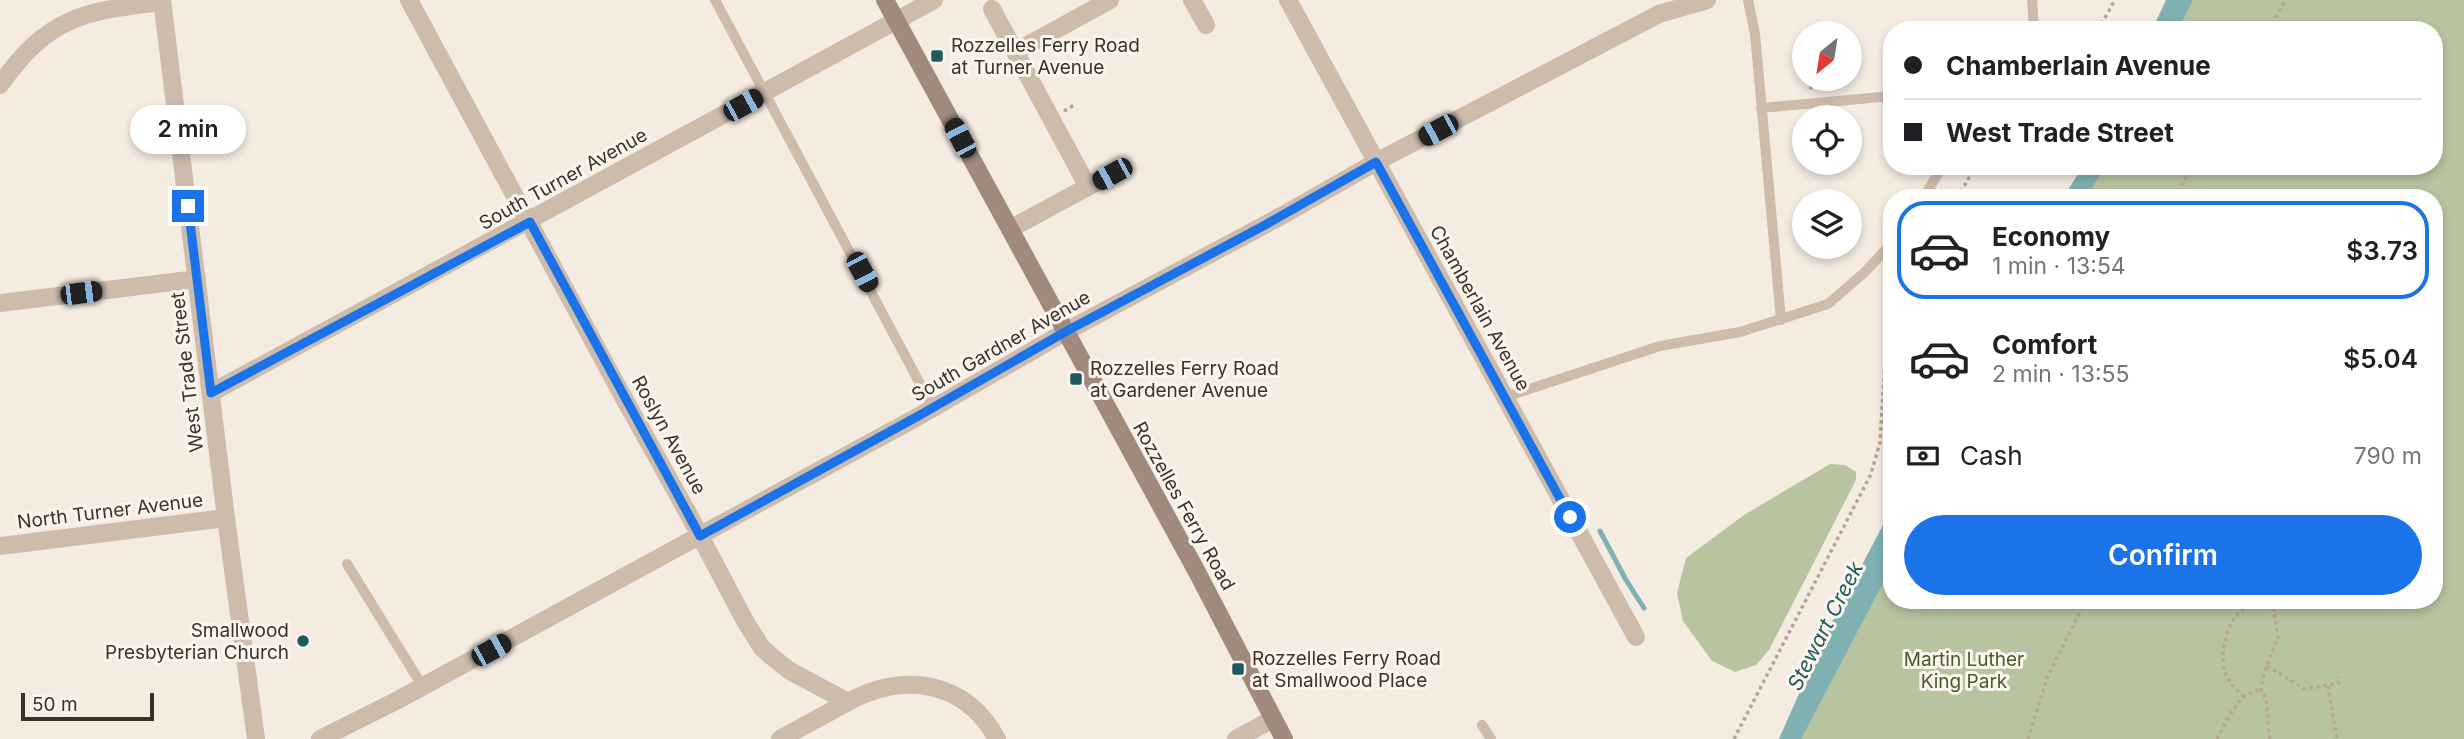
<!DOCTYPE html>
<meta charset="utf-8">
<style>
:root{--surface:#fff;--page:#f2f2f2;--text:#202124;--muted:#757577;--line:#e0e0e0;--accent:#1a73e8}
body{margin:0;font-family:Inter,sans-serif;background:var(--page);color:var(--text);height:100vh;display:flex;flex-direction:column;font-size:26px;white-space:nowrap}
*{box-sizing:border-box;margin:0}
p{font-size:23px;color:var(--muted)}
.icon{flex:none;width:38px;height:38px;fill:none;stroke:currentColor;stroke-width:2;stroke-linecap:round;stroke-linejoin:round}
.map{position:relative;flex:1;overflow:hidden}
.drawer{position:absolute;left:1883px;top:189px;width:560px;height:420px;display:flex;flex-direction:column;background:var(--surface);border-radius:28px;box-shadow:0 4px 10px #0003}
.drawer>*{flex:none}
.hud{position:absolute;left:1883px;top:21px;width:560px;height:154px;border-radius:28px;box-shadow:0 4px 10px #0003;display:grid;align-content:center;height:154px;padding:0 21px;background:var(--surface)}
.needle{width:46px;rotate:210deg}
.fabs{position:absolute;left:1792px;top:21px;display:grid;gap:14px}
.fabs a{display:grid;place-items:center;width:70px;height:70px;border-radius:50%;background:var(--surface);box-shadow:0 4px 10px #0003;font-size:35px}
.scale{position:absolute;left:21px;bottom:18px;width:133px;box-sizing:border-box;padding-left:7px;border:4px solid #3b302b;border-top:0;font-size:19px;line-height:24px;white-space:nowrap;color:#3b302b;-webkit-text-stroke:5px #fbf5ee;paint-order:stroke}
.end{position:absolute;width:32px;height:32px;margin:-16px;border:9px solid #1a73e8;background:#fff;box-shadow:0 0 0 4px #fff}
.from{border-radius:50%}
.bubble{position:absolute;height:49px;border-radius:24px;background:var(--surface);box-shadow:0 4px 10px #0003;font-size:23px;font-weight:600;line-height:49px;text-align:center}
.car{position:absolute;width:21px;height:42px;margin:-21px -10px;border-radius:9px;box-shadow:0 0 5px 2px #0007;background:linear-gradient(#222 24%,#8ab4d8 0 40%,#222 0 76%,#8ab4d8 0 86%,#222 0)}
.hud b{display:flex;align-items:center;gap:24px;height:66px;font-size:26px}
.hud b+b{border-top:2px solid var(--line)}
.hud i{width:18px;height:18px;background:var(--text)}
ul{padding:12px 0 0;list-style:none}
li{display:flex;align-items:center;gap:21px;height:98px;margin:0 14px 10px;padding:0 7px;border:4px solid transparent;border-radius:28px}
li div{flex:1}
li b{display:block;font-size:26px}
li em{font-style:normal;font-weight:600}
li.selected{border-color:var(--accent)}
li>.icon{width:63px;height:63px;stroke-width:1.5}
.pay{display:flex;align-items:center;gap:18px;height:77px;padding:0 21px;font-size:26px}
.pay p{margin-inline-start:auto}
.action{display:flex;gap:14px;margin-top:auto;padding:14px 21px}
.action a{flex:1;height:80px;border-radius:42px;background:var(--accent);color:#fff;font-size:28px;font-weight:600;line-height:80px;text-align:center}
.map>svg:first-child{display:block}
.green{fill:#b8c4a0}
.water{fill:#7fb0b2}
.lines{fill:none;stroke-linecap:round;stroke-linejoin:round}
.stream{stroke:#7fb0b2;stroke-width:5}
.path{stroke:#b9a596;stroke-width:3.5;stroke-dasharray:3.5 3.5;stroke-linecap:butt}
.lane{stroke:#cdbbac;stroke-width:10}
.street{stroke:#cdbbac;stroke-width:18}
.secondary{stroke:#a18a7d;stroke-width:18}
.route{stroke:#1a73e8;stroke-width:9}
.poi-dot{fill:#1f5a5e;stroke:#fbf5ee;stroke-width:2.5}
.labels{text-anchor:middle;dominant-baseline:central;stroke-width:6;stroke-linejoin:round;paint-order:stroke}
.poi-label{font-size:19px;fill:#3b302b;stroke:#fbf5ee;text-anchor:start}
.street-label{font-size:19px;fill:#3b302b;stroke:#fbf5ee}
.park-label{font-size:19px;fill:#4a5a2e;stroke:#fbf5ee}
.water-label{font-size:21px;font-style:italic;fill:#1f5a5e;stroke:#fbf5ee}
</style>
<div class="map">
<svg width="2464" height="739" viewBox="0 0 2464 739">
<rect width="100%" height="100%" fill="#f4ebe1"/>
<path class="green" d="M2180,0H2464V739H1786L1892,528V600H2434V198H2074L2096,166H2434V30H2165Z
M1830,464L1845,465L1856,472V480L1769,650L1756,665L1735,672L1712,661L1683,621L1677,593L1686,558L1744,515Z"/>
<path class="water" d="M2166,0H2193L2178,30H2152Z
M2083,166H2105L2086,198H2063Z
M1892,508V566L1801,739H1779L1823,639Z"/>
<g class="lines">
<path class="stream" d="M1600,531L1626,580L1644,608"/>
<path class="path" d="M2098,30L2115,0
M2269,30L2285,0
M1810,79L1811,91
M1064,111L1074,105
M1957,198L1976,166
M2175,198L2192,166
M2267,666L2305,689L2339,683L2338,677
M2328,686L2337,739
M2244,697C2237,690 2230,684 2226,675C2219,658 2225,625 2240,612C2245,607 2253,604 2259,600
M1734,739L1871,474L1880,442L1886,346L1892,315
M2028,739L2047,678L2083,606L2084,600
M2217,739C2227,721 2238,691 2261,690
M2270,739L2266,699L2261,690L2264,673L2278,637L2272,600"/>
<path class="lane" d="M715,0L933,408
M1748,0L1755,34L1781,320
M2032,0L2034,30
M1761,108L1892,96
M1923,198L1943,166
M1505,397L1660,346L1740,332L1828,304L1865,272L1892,243
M347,564L423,687
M1482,725L1491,739"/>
<path class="street" d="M162,0L226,518L256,739
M409,0L620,391L689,515L745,621L762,648L771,656L790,671L848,702C904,672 965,680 997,739
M1192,0L1206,25
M1288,0L1636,637
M992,9L1088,187
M1015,52L1110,0
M0,85C48,17 83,11 162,2
M1010,229L1117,171
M0,303L197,279
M211,393L934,0
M0,546L226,518
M320,739L396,701L921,415L1065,332L1285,214L1376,162L1659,14L1707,0
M780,739L848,702
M1236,739L1273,719"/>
<path class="secondary" d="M885,0L1197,572L1284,739"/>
</g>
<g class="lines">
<path class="route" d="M188,206L211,393L530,222L700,536L920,415L1065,332L1265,225L1376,162L1570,517"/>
</g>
<g class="poi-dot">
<rect x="930" y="49" width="14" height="14" rx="3.5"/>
<rect x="1069" y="372" width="14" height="14" rx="3.5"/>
<circle cx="303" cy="641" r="7"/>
<rect x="1231" y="662" width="14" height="14" rx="3.5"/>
</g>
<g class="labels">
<g class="poi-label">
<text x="951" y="45">Rozzelles Ferry Road<tspan x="951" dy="22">at Turner Avenue</tspan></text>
<text x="1090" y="368">Rozzelles Ferry Road<tspan x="1090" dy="22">at Gardener Avenue</tspan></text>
<text x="289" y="630" text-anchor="end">Smallwood<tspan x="289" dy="22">Presbyterian Church</tspan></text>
<text x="1252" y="658">Rozzelles Ferry Road<tspan x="1252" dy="22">at Smallwood Place</tspan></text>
</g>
<g class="street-label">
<text transform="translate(563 179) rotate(-29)">South Turner Avenue</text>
<text transform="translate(1480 308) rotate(61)">Chamberlain Avenue</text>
<text transform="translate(1001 346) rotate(-30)">South Gardner Avenue</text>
<text transform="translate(187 372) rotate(-97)">West Trade Street</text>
<text transform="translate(669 435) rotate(61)">Roslyn Avenue</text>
<text transform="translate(1184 506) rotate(61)">Rozzelles Ferry Road</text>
<text transform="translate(110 511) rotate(-7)">North Turner Avenue</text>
</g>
<g class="park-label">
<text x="1964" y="659">Martin Luther<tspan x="1964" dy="22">King Park</tspan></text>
</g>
<g class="water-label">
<text transform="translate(1825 626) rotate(-63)">Stewart Creek</text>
</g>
</g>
</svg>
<div class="fabs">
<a><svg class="needle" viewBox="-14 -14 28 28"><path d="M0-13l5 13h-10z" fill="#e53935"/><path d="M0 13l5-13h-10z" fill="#757577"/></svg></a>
<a><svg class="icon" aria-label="locate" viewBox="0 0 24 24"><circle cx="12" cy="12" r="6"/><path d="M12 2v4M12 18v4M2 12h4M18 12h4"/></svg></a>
<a><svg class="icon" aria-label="layers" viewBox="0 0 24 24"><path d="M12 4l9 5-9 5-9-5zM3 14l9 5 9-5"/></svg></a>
</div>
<div class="scale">50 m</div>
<i class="end from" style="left:1570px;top:517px"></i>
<i class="end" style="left:188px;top:206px"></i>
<div class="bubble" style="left:130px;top:105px;width:116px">2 min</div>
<i class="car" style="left:743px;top:105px;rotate:61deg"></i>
<i class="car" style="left:1438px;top:130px;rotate:242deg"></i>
<i class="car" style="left:960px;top:138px;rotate:332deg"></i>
<i class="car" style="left:1112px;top:174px;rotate:241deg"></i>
<i class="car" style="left:862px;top:272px;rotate:152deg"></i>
<i class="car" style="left:81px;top:293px;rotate:83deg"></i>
<i class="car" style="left:491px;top:650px;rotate:61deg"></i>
<div class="hud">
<b><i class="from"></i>Chamberlain Avenue</b>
<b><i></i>West Trade Street</b>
</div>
<section class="drawer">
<ul>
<li class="selected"><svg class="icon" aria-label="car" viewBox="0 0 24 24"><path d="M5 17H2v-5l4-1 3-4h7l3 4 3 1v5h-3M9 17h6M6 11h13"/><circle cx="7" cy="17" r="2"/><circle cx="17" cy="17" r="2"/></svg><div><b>Economy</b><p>1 min · 13:54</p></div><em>$3.73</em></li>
<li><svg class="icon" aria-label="car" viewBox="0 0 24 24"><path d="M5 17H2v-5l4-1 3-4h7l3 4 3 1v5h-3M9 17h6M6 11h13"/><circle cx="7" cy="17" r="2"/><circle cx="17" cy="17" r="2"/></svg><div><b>Comfort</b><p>2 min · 13:55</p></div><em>$5.04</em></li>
</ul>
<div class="pay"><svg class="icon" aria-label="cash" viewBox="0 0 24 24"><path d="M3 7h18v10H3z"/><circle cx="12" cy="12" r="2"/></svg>Cash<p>790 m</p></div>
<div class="action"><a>Confirm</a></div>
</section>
</div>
